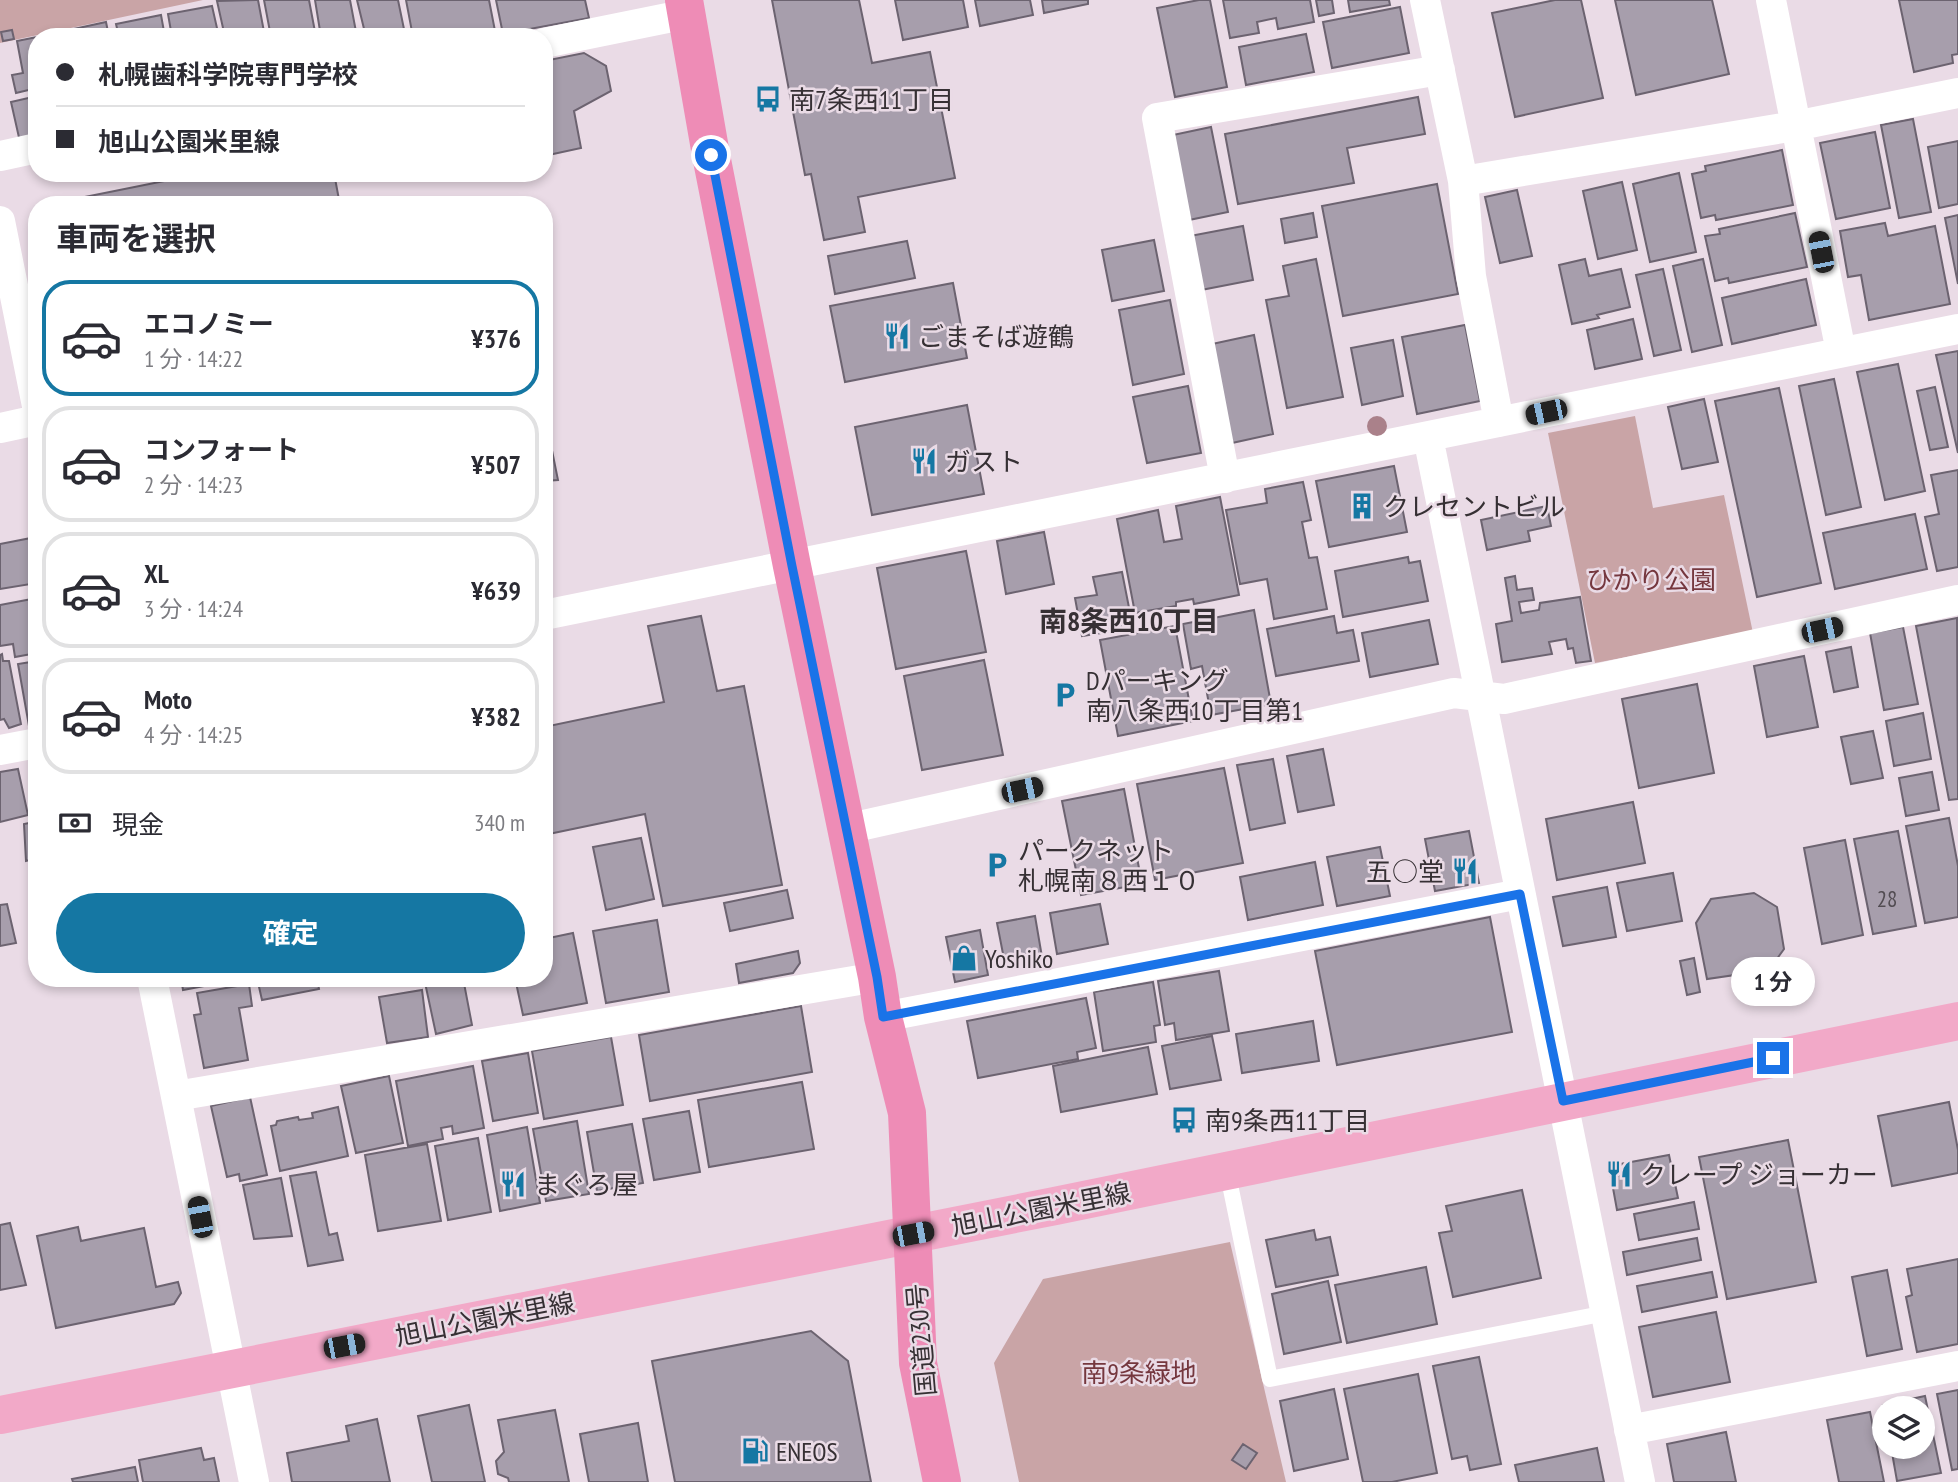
<!DOCTYPE html>
<html lang="ja">
<meta charset="utf-8">
<style>
:root{--surface:#fff;--page:#f7f7f7;--text:#2b2b33;--muted:#7c7c81;--line:#e1e1e2;--accent:#1577a3}
body{margin:0;font-family:"PT Sans Narrow","Noto Sans JP",sans-serif;background:var(--page);color:var(--text);height:100vh;display:flex;flex-direction:column;font-size:26px;white-space:nowrap}
*{box-sizing:border-box;margin:0}
p{font-size:23px;color:var(--muted)}
.icon{flex:none;width:38px;height:38px;fill:none;stroke:currentColor;stroke-width:2;stroke-linecap:round;stroke-linejoin:round}
.map{position:relative;flex:1;overflow:hidden}
.drawer{position:absolute;left:28px;top:196px;width:525px;height:791px;display:flex;flex-direction:column;background:var(--surface);border-radius:28px;box-shadow:0 4px 10px #0003}
.drawer>*{flex:none}
.banner{position:absolute;left:28px;top:28px;width:525px;height:154px;border-radius:28px;box-shadow:0 4px 10px #0003;display:grid;align-content:center;height:154px;padding:0 28px;background:var(--surface)}
.fabs{position:absolute;left:1872px;top:1396px;display:grid;gap:14px}
.fabs a{display:grid;place-items:center;width:63px;height:63px;border-radius:50%;background:var(--surface);box-shadow:0 4px 10px #0003;font-size:35px}
.end{position:absolute;width:32px;height:32px;margin:-16px;border:9px solid #1a73e8;background:#fff;box-shadow:0 0 0 4px #fff}
.from{border-radius:50%}
.bubble{position:absolute;height:49px;border-radius:24px;background:var(--surface);box-shadow:0 4px 10px #0003;font-size:23px;font-weight:700;line-height:49px;text-align:center}
.car{position:absolute;width:21px;height:42px;margin:-21px -10px;border-radius:9px;box-shadow:0 0 5px 2px #0007;background:linear-gradient(#222 24%,#8ab4d8 0 40%,#222 0 76%,#8ab4d8 0 86%,#222 0)}
.banner b{display:flex;align-items:center;gap:24px;height:66px;font-size:26px}
.banner b+b{border-top:2px solid var(--line)}
.banner i{width:18px;height:18px;background:var(--text)}
ul{padding:0;list-style:none}
li{display:flex;align-items:center;gap:21px;height:116px;margin:0 14px 10px;padding:0 14px;border:4px solid var(--line);border-radius:28px}
li div{flex:1}
li b{display:block;font-size:26px}
li em{font-style:normal;font-weight:700}
li.selected{border-color:var(--accent)}
li>.icon{width:63px;height:63px;stroke-width:1.5}
h2{padding:0 28px;font-size:32px;line-height:84px}
.pay{display:flex;align-items:center;gap:18px;height:77px;padding:0 28px;font-size:26px}
.pay p{margin-inline-start:auto}
.primary-button{display:flex;gap:14px;margin-top:auto;padding:14px 28px}
.primary-button a{flex:1;height:80px;border-radius:42px;background:var(--accent);color:#fff;font-size:28px;font-weight:700;line-height:80px;text-align:center}
.map>svg:first-child{display:block}
.green{fill:#c9a4a6}
.building{fill:#a79eac;stroke:#6c6370;stroke-width:2}
.lines{fill:none;stroke-linecap:round;stroke-linejoin:round}
.service{stroke:#fff;stroke-width:16}
.minor{stroke:#fff;stroke-width:30}
.primary{stroke:#f2a9c8;stroke-width:38}
.trunk{stroke:#ee8cb6;stroke-width:38}
.tree{fill:#aa818a}
.route{stroke:#1a73e8;stroke-width:9}
.labels{text-anchor:middle;dominant-baseline:central;stroke-width:5;stroke-linejoin:round;paint-order:stroke}
.number-label{font-size:23px;fill:#524c52}
.poi-label{font-size:26px;fill:#363034;stroke:#eadbe6;text-anchor:start}
.park-label{font-size:26px;fill:#75373e;stroke:#eadbe6}
.street-label{font-size:26px;fill:#363034;stroke:#eadbe6}
.neighbourhood-label{font-size:28px;font-weight:bold;fill:#363034;stroke:#eadbe6}
</style>
<div class="map">
<svg width="1958" height="1482" viewBox="0 0 1958 1482">
<rect width="100%" height="100%" fill="#eadbe6"/>
<path class="green" d="M0,0H203L0,43Z
M1635,416L1653,508L1724,495L1753,633L1595,663L1548,433Z
M1230,1242L1286,1482H1019L994,1363L1043,1279Z"/>
<path class="building" d="M258,0L265,37H225L217,1Z
M264,0H309L316,37H271Z
M315,0H350L357,37H321Z
M357,0H398L405,34L392,37H366Z
M406,0H489L496,36L413,37Z
M496,0H585L589,18L503,34Z
M772,0H859L872,63L930,52L955,178L858,197L865,232L824,240L811,174L805,175Z
M895,0H963L968,27L903,40Z
M975,0H1030L1033,15L980,26Z
M1042,0H1088V4L1044,13Z
M1199,0H1210L1227,87L1175,97L1157,8Z
M1223,0H1310L1314,22L1278,29L1276,18L1257,22L1259,33L1230,38Z
M1316,0H1332L1334,13L1319,16Z
M1348,0H1389L1390,5L1350,12Z
M1555,0H1581L1603,98L1515,117L1492,13Z
M1615,0H1712L1729,74L1636,95Z
M1899,0H1958V54L1952,55L1953,63L1914,72Z
M212,6L219,37H172L168,14Z
M1400,7L1409,53L1332,68L1323,22Z
M161,15L165,37H119L116,24Z
M106,22L109,37H37Z
M12,30L14,39L3,41L1,32Z
M1306,34L1314,72L1246,85L1239,47Z
M37,37V88L16,93L12,75L23,73L17,41Z
M584,53L606,66L611,91L574,111L581,148L544,156V61Z
M37,96V138L20,142L11,102Z
M1418,97L1425,134L1347,148L1354,183L1238,204L1225,134Z
M1913,119L1931,212L1899,218L1881,125Z
M1211,127L1228,212L1189,220L1173,135Z
M1875,132L1890,208L1836,219L1820,143Z
M1958,141V204L1939,208L1928,147Z
M1782,150L1793,205L1716,220L1715,215L1701,218L1692,174L1706,171L1705,166Z
M204,173H334L340,205H45Z
M1679,173L1696,252L1650,262L1633,184Z
M1622,182L1637,250L1598,259L1583,191Z
M1437,184L1458,294L1343,316L1322,206Z
M1517,190L1532,256L1500,263L1485,197Z
M1313,213L1317,237L1285,243L1281,219Z
M1795,213L1807,267L1729,283L1728,278L1715,281L1705,236L1720,234L1719,229Z
M1958,215V284L1945,218Z
M1885,223L1888,236L1935,226L1950,304L1869,320L1861,275L1848,277L1840,231Z
M1243,226L1253,280L1201,290L1190,236Z
M1154,240L1164,291L1112,301L1102,250Z
M907,241L915,278L835,294L828,256Z
M1316,259L1343,397L1287,408L1266,300L1289,296L1283,266Z
M1585,259L1589,276L1621,269L1630,307L1597,315L1599,318L1572,324L1559,265Z
M1703,259L1722,345L1692,352L1673,266Z
M1663,269L1681,350L1654,356L1636,275Z
M1806,279L1816,325L1732,344L1722,298Z
M953,283L967,358L845,382L830,306Z
M1170,300L1184,374L1133,385L1119,310Z
M1633,319L1642,359L1595,369L1587,330Z
M1465,325L1480,401L1417,414L1402,337Z
M1254,335L1273,434L1232,443L1212,344Z
M1393,340L1403,396L1362,405L1351,348Z
M1958,351V453L1936,355Z
M1898,364L1925,491L1885,500L1857,372Z
M1834,379L1861,507L1826,515L1799,386Z
M1188,386L1201,453L1147,463L1133,397Z
M1935,387L1948,447L1930,450L1917,391Z
M1779,388L1821,583L1757,597L1715,401Z
M1704,399L1718,462L1682,469L1668,407Z
M967,405L984,494L872,515L855,427Z
M544,411L558,480L544,481Z
M1394,466L1407,532L1329,547L1316,481Z
M1958,470V567L1937,571L1925,517L1939,514L1931,475Z
M1303,482L1311,520L1302,522L1309,558L1317,557L1327,609L1274,619L1267,579L1240,584L1226,510L1267,503L1265,489Z
M1220,497L1239,595L1194,604L1193,599L1176,602V606L1135,613L1117,519L1158,510L1164,542L1182,539L1176,506Z
M1547,506L1551,526L1528,531L1530,541L1487,550L1481,520Z
M1915,514L1927,569L1835,589L1823,533Z
M1044,532L1054,584L1006,594L997,541Z
M31,538L37,563V583L0,589V544Z
M966,551L986,652L896,669L877,568Z
M1408,557L1409,563L1420,561L1428,601L1343,617L1335,571Z
M1122,572L1133,628L1082,636L1075,598L1097,595L1093,577Z
M1515,576L1517,590L1532,588L1534,600L1519,602L1521,613L1539,610L1540,603L1580,597L1591,661L1576,663L1573,648L1568,649L1566,639L1549,642L1552,654L1502,662L1496,624L1512,621L1505,578Z
M37,598V653L15,657L13,644L0,646V605Z
M1254,610L1271,704L1211,715L1202,666L1191,669L1183,624Z
M701,616L717,691L744,686L782,885L663,906L645,814L544,835V727L664,702L648,626Z
M1334,616L1337,633L1353,630L1359,661L1276,676L1267,629Z
M1957,618L1958,799L1949,800L1916,626Z
M1429,620L1438,664L1370,677L1362,633Z
M1175,626L1193,721L1118,736L1100,640Z
M1903,627L1918,704L1884,710L1870,633Z
M1851,647L1858,687L1834,692L1826,652Z
M2,654L3,661H9L21,724L9,728L4,719L0,720V655Z
M1804,656L1818,727L1767,737L1754,666Z
M984,660L1003,755L922,770L904,676Z
M37,661V724L29,726L18,664Z
M1697,684L1714,773L1639,788L1622,699Z
M1923,713L1931,759L1894,766L1886,721Z
M1873,731L1883,778L1851,784L1841,737Z
M1323,749L1334,805L1298,812L1287,756Z
M1273,759L1285,823L1250,830L1237,765Z
M1224,768L1243,863L1155,880L1137,784Z
M18,769L28,815L0,822V772Z
M1932,772L1939,810L1906,816L1899,778Z
M1124,789L1142,884L1081,895L1062,801Z
M1633,802L1645,863L1557,880L1546,819Z
M37,805V858L26,861L24,824L34,822L30,806Z
M1949,818L1958,866V917L1925,923L1906,826Z
M1469,831L1479,883L1435,891L1425,839Z
M1898,831L1916,926L1873,934L1854,839Z
M641,838L654,899L606,910L593,847Z
M1845,840L1863,935L1822,944L1804,848Z
M1380,847L1390,896L1337,906L1327,857Z
M1315,862L1323,905L1248,920L1240,877Z
M1673,873L1682,921L1627,931L1617,883Z
M1607,887L1616,937L1563,946L1553,897Z
M787,890L793,918L730,931L724,903Z
M1754,893L1777,907L1784,949L1769,970L1707,979L1696,923L1711,899Z
M7,904L16,943L0,946V905Z
M1100,904L1108,944L1057,954L1050,913Z
M1035,916L1042,957L1005,964L997,923Z
M1490,917L1512,1032L1337,1065L1315,951Z
M657,920L669,992L606,1003L593,931Z
M980,930L988,975L955,982L946,937Z
M573,933L587,1003L523,1015L515,978H544V939Z
M798,951L800,963L793,973L739,983L736,964Z
M1694,958L1700,992L1687,995L1680,961Z
M1219,971L1229,1031L1176,1040L1174,1023L1165,1025L1158,981Z
M181,978H241V979L183,990Z
M257,978H317L319,989L262,1000Z
M424,978H463L472,1025L436,1034Z
M1153,982L1160,1025L1154,1026L1156,1042L1103,1051L1094,992Z
M249,984L252,1006L239,1008L248,1060L204,1068L194,1015L201,1014L197,993Z
M422,990L428,1037L387,1043L379,997Z
M1086,998L1096,1048L1077,1052L1078,1059L978,1078L967,1021Z
M801,1006L812,1072L650,1101L639,1035Z
M1313,1021L1319,1061L1242,1073L1236,1034Z
M1212,1036L1221,1080L1170,1089L1162,1046Z
M611,1037L623,1105L544,1119L532,1051Z
M1148,1047L1157,1094L1061,1112L1053,1066Z
M528,1053L538,1113L493,1121L482,1061Z
M473,1066L484,1128L453,1134L452,1126L441,1128L443,1139L408,1146L396,1081Z
M389,1076L403,1143L356,1153L341,1086Z
M802,1082L814,1149L709,1167L698,1100Z
M250,1097L267,1175L240,1181L239,1174L227,1177L211,1106Z
M1949,1102L1958,1150V1173L1892,1186L1878,1116Z
M338,1107L348,1156L280,1171L271,1126L276,1125L277,1121L298,1117L299,1120L313,1118L312,1113Z
M689,1111L700,1172L654,1180L643,1119Z
M577,1121L589,1194L546,1201L533,1129Z
M632,1124L643,1183L597,1191L587,1132Z
M527,1127L540,1203L500,1211L487,1135Z
M478,1138L491,1212L448,1220L435,1146Z
M1788,1140L1816,1282L1727,1299L1699,1157Z
M427,1144L441,1221L378,1231L365,1155Z
M1669,1155L1678,1198L1617,1210L1609,1166Z
M316,1172L329,1235L337,1233L343,1260L308,1266L290,1176Z
M281,1178L292,1236L254,1239L243,1185Z
M1522,1190L1541,1278L1453,1297L1439,1233L1452,1231L1446,1206Z
M1694,1202L1699,1229L1639,1240L1634,1214Z
M10,1223L26,1285L0,1290V1225Z
M78,1227L81,1241L144,1228L156,1287L178,1282L181,1293L174,1304L56,1328L37,1236Z
M1314,1230L1316,1240L1330,1237L1338,1275L1276,1287L1266,1240Z
M1697,1238L1701,1260L1627,1275L1623,1252Z
M1958,1259V1344L1917,1352L1906,1297L1912,1295L1907,1269Z
M1426,1267L1437,1324L1347,1343L1335,1285Z
M1887,1270L1902,1349L1867,1356L1852,1277Z
M1712,1272L1717,1297L1642,1312L1637,1286Z
M1328,1281L1341,1342L1284,1354L1272,1294Z
M1716,1312L1730,1382L1653,1397L1639,1327Z
M811,1331L848,1361L871,1482H675L652,1361Z
M1479,1357L1501,1464L1470,1470L1467,1456L1452,1459L1433,1366Z
M1418,1374L1437,1473L1392,1482H1363L1344,1389Z
M1334,1389L1348,1459L1294,1471L1280,1401Z
M1958,1390V1469L1952,1470L1937,1394Z
M1925,1396L1941,1473L1897,1481L1891,1447H1923V1409H1885V1415L1883,1405Z
M469,1405L485,1482H432L418,1416Z
M555,1410L569,1482H509L508,1478L498,1474L496,1461L504,1452L498,1420Z
M1870,1412L1884,1482H1839L1827,1420Z
M377,1419L390,1482H292L287,1453L349,1441L346,1426Z
M638,1423L648,1482H589L580,1434Z
M1726,1432L1736,1482H1674L1667,1444Z
M1243,1444L1257,1453L1246,1469L1232,1460Z
M201,1448L204,1460L214,1458L219,1482H143L139,1460Z
M1597,1448L1604,1482H1519L1515,1465Z
M135,1467L138,1482H73L72,1479Z"/>
<g class="lines">
<path class="service" d="M1227,1170L1270,1379L1606,1313"/>
<path class="minor" d="M1425,0L1463,181L1471,276L1499,422
M1771,0L1841,352
M544,43L687,14
M0,156L37,148
M1463,181L1795,126L1958,93
M0,221L37,406
M0,428L37,420
M1428,437L1640,1482
M1225,478L1157,118L1440,70
M544,615L1958,329
M0,750L37,743
M846,829L1454,693L1504,699L1958,600
M152,978L254,1482
M883,1017L1520,894
M176,1096L877,977
M1629,1430L1958,1366"/>
<path class="primary" d="M0,1415L1055,1206L1958,1021"/>
<path class="trunk" d="M684,0L711,155L792,566L877,977L883,1017L907,1113L918,1363L942,1482"/>
</g>
<circle class="tree" cx="1377" cy="426" r="10"/>
<g class="lines">
<path class="route" d="M711,155L792,566L877,977L883,1017L1520,894L1563,1101L1773,1058"/>
</g>
<defs>
<g id="bus-bare" transform="scale(2.1)"><path d="M-5-6H5V4H4V6H2V4H-2V6H-4V4H-5ZM-3.5-4V0h7V-4ZM-3.5 1.2v1.5H-2V1.2ZM2 1.2v1.5H3.5V1.2Z" fill="#1577a3" stroke="#eadbe6" stroke-width="2.5" paint-order="stroke"/></g>
<g id="restaurant-bare" transform="scale(2.1)"><path d="M-5-6h1v4h1v-4h1v4h1v-4h1v5L-1.5 .5V6h-2V.5L-5-1ZM5-6V6H3V1.5H1.5Q1.5-4 5-6Z" fill="#1577a3" stroke="#eadbe6" stroke-width="2.5" paint-order="stroke"/></g>
<g id="building-bare" transform="scale(2.1)"><path d="M-4-6H4V6H1V3H-1V6H-4ZM-2.5-4.3h1.7v1.8h-1.7ZM.8-4.3h1.7v1.8H.8ZM-2.5-1h1.7V.8h-1.7ZM.8-1h1.7V.8H.8Z" fill="#1577a3" stroke="#eadbe6" stroke-width="2.5" paint-order="stroke"/></g>
<g id="parking-bare" transform="scale(2.1)"><path d="M-3.5-5.5H1a3.5 3.5 0 0 1 0 7H-1V5.5H-3.5ZM-1-3.4V-.6H.8a1.4 1.4 0 0 0 0-2.8Z" fill="#1577a3" stroke="#eadbe6" stroke-width="2.5" paint-order="stroke"/></g>
<g id="shop-bare" transform="scale(2.1)"><path d="M-5-2.5h2.3a2.7 3.5 0 0 1 5.4 0H5L5.5 6h-11ZM-1.5-2.5h3a1.5 2.3 0 0 0-3 0Z" fill="#1577a3" stroke="#eadbe6" stroke-width="2.5" paint-order="stroke"/></g>
<g id="fuel-bare" transform="scale(2.1)"><path d="M-5.5-6h7V0h2V4h1.3V-2.5L3-4.5l.8-.8L6-3V5H2.5V1h-1V6h-7ZM-4.2-4.7v3.2H.2V-4.7Z" fill="#1577a3" stroke="#eadbe6" stroke-width="2.5" paint-order="stroke"/></g>
</defs>
<g fill-rule="evenodd">
<use href="#bus-bare" x="768" y="99"/>
<use href="#restaurant-bare" x="897" y="336"/>
<use href="#restaurant-bare" x="924" y="461"/>
<use href="#building-bare" x="1362" y="506"/>
<use href="#parking-bare" x="1065" y="695"/>
<use href="#parking-bare" x="997" y="865"/>
<use href="#restaurant-bare" x="1465" y="871"/>
<use href="#shop-bare" x="964" y="958"/>
<use href="#bus-bare" x="1184" y="1120"/>
<use href="#restaurant-bare" x="1619" y="1174"/>
<use href="#restaurant-bare" x="513" y="1184"/>
<use href="#fuel-bare" x="755" y="1451"/>
</g>
<g class="labels">
<g class="number-label">
<text x="1887" y="898">28</text>
</g>
<g class="poi-label">
<text x="789" y="99">南7条西11丁目</text>
<text x="918" y="336">ごまそば遊鶴</text>
<text x="945" y="461">ガスト</text>
<text x="1383" y="506">クレセントビル</text>
<text x="1086" y="680">Dパーキング<tspan x="1086" dy="30">南八条西10丁目第1</tspan></text>
<text x="1018" y="850">パークネット<tspan x="1018" dy="30">札幌南８西１０</tspan></text>
<text x="1444" y="871" text-anchor="end">五○堂</text>
<text x="985" y="958">Yoshiko</text>
<text x="1205" y="1120">南9条西11丁目</text>
<text x="1640" y="1174">クレープ ジョーカー</text>
<text x="534" y="1184">まぐろ屋</text>
<text x="776" y="1451">ENEOS</text>
</g>
<g class="park-label">
<text x="1651" y="579">ひかり公園</text>
<text x="1139" y="1372">南9条緑地</text>
</g>
<g class="street-label">
<text transform="translate(1041 1209) rotate(-11)">旭山公園米里線</text>
<text transform="translate(485 1319) rotate(-11)">旭山公園米里線</text>
<text transform="translate(921 1340) rotate(-95)">国道230号</text>
</g>
<g class="neighbourhood-label">
<text x="1129" y="620">南8条西10丁目</text>
</g>
</g>
</svg>
<div class="fabs">
<a><svg class="icon" aria-label="layers" viewBox="0 0 24 24"><path d="M12 4l9 5-9 5-9-5zM3 14l9 5 9-5"/></svg></a>
</div>
<i class="end from" style="left:711px;top:155px"></i>
<i class="end" style="left:1773px;top:1058px"></i>
<div class="bubble" style="left:1731px;top:957px;width:84px">1 分</div>
<i class="car" style="left:1821px;top:252px;rotate:349deg"></i>
<i class="car" style="left:1546px;top:412px;rotate:258deg"></i>
<i class="car" style="left:1822px;top:630px;rotate:78deg"></i>
<i class="car" style="left:1022px;top:790px;rotate:78deg"></i>
<i class="car" style="left:200px;top:1217px;rotate:349deg"></i>
<i class="car" style="left:913px;top:1234px;rotate:79deg"></i>
<i class="car" style="left:344px;top:1346px;rotate:79deg"></i>
<div class="banner">
<b><i class="from"></i>札幌歯科学院専門学校</b>
<b><i></i>旭山公園米里線</b>
</div>
<section class="drawer">
<h2>車両を選択</h2>
<ul>
<li class="selected"><svg class="icon" aria-label="car" viewBox="0 0 24 24"><path d="M5 17H2v-5l4-1 3-4h7l3 4 3 1v5h-3M9 17h6M6 11h13"/><circle cx="7" cy="17" r="2"/><circle cx="17" cy="17" r="2"/></svg><div><b>エコノミー</b><p>1 分 · 14:22</p></div><em>¥376</em></li>
<li><svg class="icon" aria-label="car" viewBox="0 0 24 24"><path d="M5 17H2v-5l4-1 3-4h7l3 4 3 1v5h-3M9 17h6M6 11h13"/><circle cx="7" cy="17" r="2"/><circle cx="17" cy="17" r="2"/></svg><div><b>コンフォート</b><p>2 分 · 14:23</p></div><em>¥507</em></li>
<li><svg class="icon" aria-label="car" viewBox="0 0 24 24"><path d="M5 17H2v-5l4-1 3-4h7l3 4 3 1v5h-3M9 17h6M6 11h13"/><circle cx="7" cy="17" r="2"/><circle cx="17" cy="17" r="2"/></svg><div><b>XL</b><p>3 分 · 14:24</p></div><em>¥639</em></li>
<li><svg class="icon" aria-label="car" viewBox="0 0 24 24"><path d="M5 17H2v-5l4-1 3-4h7l3 4 3 1v5h-3M9 17h6M6 11h13"/><circle cx="7" cy="17" r="2"/><circle cx="17" cy="17" r="2"/></svg><div><b>Moto</b><p>4 分 · 14:25</p></div><em>¥382</em></li>
</ul>
<div class="pay"><svg class="icon" aria-label="cash" viewBox="0 0 24 24"><path d="M3 7h18v10H3z"/><circle cx="12" cy="12" r="2"/></svg>現金<p>340 m</p></div>
<div class="primary-button"><a>確定</a></div>
</section>
</div>
